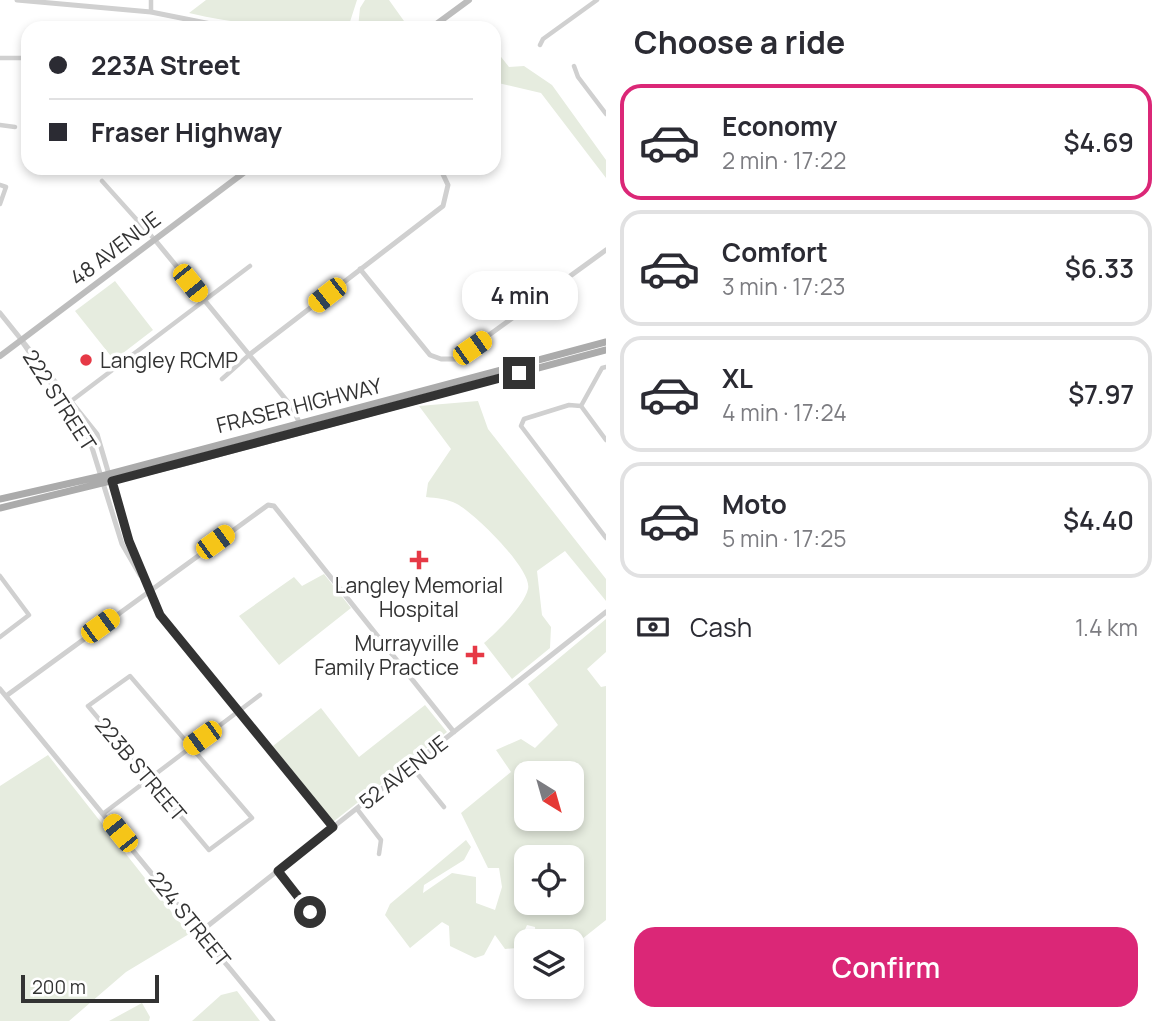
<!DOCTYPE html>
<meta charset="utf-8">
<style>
:root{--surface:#fff;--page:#f2f2f3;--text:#2b2b33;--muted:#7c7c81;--line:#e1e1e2;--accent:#db2777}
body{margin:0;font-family:Manrope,sans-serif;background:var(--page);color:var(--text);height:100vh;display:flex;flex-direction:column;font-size:26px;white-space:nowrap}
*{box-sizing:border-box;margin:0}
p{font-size:23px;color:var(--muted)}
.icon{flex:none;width:38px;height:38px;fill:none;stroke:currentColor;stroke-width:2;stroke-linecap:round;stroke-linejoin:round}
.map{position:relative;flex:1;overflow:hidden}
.drawer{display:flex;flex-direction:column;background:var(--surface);width:560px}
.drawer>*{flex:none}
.guide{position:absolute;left:21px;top:21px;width:480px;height:154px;border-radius:21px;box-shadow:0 4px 10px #0003;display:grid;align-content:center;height:154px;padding:0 28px;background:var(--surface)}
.needle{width:46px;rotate:143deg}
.tools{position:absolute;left:514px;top:761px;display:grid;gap:14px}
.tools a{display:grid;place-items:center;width:70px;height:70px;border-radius:14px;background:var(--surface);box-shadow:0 4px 10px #0003;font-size:35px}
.scale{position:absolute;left:21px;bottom:18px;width:138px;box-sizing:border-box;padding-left:7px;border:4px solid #333;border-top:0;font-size:19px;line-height:24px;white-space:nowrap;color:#333;-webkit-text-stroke:5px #fff;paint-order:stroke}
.end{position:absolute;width:32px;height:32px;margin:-16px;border:9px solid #333;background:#fff;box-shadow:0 0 0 4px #fff}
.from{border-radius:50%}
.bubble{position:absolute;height:49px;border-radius:21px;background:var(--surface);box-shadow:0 4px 10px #0003;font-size:23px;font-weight:600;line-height:49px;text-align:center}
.car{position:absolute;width:21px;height:42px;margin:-21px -10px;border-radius:9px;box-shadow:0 0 5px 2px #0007;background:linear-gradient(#f5c518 24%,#345 0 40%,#f5c518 0 76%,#345 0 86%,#f5c518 0)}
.guide b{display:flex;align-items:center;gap:24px;height:66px;font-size:26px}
.guide b+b{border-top:2px solid var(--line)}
.guide i{width:18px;height:18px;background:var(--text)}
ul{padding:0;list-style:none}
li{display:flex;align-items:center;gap:21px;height:116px;margin:0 14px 10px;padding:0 14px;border:4px solid var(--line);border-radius:21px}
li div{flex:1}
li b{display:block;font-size:26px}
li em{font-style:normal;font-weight:600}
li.on{border-color:var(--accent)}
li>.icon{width:63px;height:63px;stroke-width:1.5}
h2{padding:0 28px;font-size:32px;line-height:84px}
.pay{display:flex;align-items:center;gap:18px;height:77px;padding:0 28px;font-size:26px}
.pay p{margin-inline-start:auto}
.primary-button{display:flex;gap:14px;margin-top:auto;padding:14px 28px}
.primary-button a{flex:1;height:80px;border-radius:21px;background:var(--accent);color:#fff;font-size:28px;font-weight:600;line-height:80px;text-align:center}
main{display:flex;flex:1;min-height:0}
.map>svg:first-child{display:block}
.green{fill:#e6ecdf;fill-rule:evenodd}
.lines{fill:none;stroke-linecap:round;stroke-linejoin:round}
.minor{stroke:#d0d0d0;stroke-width:4.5}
.tertiary{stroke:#d0d0d0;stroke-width:5}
.secondary{stroke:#bdbdbd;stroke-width:6}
.primary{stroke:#ababab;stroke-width:7}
.route{stroke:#333;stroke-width:9}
.poi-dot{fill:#e63946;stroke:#fff;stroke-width:2.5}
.labels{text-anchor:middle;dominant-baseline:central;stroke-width:7;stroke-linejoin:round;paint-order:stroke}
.street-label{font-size:21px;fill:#333;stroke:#fff}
.poi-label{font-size:21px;fill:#333;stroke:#fff;text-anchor:start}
</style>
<main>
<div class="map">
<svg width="606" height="1021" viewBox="0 0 606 1021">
<rect width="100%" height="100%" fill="#fff"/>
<path class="green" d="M206,0H357L348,28C294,28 242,26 189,13Z
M365,0H389L409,28H358L360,8Z
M494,48L509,67L524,66L552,85L606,160V178L541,93L494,82Z
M115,281L153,330L114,360L75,311Z
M478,401L488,429L606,579V601L565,551L537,571L542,615L551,627L550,648L512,679L484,643C497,632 524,606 528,589C533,570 474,513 457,504C448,499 436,498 426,497L428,483L451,449L419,406Z
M324,574L351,608L279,665L239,616L294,577L302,586Z
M606,619V652L587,669L601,687L606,686V920L572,947V942L536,941L535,927L527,925L517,948L505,949L495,935L484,955L475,958L450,946L449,926L442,922L410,948L385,915L390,904L466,840L471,847L464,860L424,885L423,893L452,873L476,877V903L495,910L502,887L499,868H488L461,813L511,772L496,750L521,739L535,748L558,725L528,684ZM527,774H572V819H527ZM527,858H572V903H527Z
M425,705L447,732L333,822L273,746L321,708L359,757Z
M48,755L189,934L126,972L69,1021H0V786Z
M237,991L260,1021H192L221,995Z
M142,1003L150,1017L149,1021H109Z"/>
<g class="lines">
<path class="minor" d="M151,0V12
M540,45L543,39L597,0
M0,58H28
M574,66L578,77L606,114
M0,125L15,127
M102,181L155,240
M0,185L6,187L0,204
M222,379L249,355
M70,402L250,266
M581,406L569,405L524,419L521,426L606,538
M581,406L602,368L606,367
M581,406L606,440
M0,576L29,615L0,637
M130,676L252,818L209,850L88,706Z
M411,766L444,807
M357,809L381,840L379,854
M104,813L260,695
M278,871L310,912"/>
<path class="tertiary" d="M17,0L151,12L231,28
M155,240L292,407L300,424
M360,269L430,355L441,359H456L606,250
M0,313L97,434L125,529L160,615L333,827
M21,340L89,438L122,544L140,575
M249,355L443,206L448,185L440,168
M0,689L273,1021
M6,696L268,505L274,506L454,732
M200,932L606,612"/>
<path class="secondary" d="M431,28L469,0
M0,356L250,168"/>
<path class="primary" d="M0,499L102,476L606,342
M0,508L184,463L606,350"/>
</g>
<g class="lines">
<path class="route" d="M310,912L278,871L333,827L160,615L129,541L112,481L519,373"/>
</g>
<g class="poi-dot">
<circle cx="86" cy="360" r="7"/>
<path d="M415.5 549.5h7v7h7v7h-7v7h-7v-7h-7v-7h7z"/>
<path d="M471.5 644.5h7v7h7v7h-7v7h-7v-7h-7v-7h7z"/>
</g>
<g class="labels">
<g class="street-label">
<text transform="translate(115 248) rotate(-37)">48 AVENUE</text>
<text transform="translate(60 400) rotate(57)">222 STREET</text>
<text transform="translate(299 405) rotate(-14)">FRASER HIGHWAY</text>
<text transform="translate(141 769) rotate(50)">223B STREET</text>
<text transform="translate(403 772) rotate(-38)">52 AVENUE</text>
<text transform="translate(190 919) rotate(51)">224 STREET</text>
</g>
<g class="poi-label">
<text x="100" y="360">Langley RCMP</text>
<text x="419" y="585" text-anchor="middle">Langley Memorial<tspan x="419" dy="24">Hospital</tspan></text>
<text x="459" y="643" text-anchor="end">Murrayville<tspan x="459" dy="24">Family Practice</tspan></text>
</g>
</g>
</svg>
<div class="tools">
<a><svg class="needle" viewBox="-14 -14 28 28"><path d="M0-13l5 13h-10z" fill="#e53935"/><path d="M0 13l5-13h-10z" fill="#7c7c81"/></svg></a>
<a><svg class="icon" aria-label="locate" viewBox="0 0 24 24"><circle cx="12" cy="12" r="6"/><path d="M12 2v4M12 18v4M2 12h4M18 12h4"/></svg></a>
<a><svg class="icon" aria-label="layers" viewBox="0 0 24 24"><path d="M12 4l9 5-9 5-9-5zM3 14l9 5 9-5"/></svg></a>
</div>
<div class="scale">200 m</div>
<i class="end from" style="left:310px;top:912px"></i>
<i class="end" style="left:519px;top:373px"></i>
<div class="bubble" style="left:462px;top:271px;width:116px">4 min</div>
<i class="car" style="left:190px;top:283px;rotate:141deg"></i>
<i class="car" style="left:327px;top:295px;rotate:232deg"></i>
<i class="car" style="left:472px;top:348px;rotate:55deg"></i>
<i class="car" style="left:215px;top:542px;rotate:54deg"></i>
<i class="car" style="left:100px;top:626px;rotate:54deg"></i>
<i class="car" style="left:202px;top:738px;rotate:234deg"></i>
<i class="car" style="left:120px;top:833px;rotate:321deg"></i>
<div class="guide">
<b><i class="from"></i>223A Street</b>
<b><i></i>Fraser Highway</b>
</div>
</div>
<section class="drawer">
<h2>Choose a ride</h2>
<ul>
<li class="on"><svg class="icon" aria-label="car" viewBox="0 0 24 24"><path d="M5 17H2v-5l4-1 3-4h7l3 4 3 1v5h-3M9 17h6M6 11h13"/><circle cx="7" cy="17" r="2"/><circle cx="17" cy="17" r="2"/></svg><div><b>Economy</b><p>2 min · 17:22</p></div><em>$4.69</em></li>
<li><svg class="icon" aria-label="car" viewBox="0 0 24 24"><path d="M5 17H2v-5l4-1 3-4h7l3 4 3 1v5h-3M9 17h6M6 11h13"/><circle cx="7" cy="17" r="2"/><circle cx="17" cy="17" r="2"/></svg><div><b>Comfort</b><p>3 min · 17:23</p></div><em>$6.33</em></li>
<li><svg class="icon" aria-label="car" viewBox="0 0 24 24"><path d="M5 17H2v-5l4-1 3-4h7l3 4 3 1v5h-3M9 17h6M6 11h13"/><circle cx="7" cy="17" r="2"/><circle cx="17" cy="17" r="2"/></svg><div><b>XL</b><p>4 min · 17:24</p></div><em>$7.97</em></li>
<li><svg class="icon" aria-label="car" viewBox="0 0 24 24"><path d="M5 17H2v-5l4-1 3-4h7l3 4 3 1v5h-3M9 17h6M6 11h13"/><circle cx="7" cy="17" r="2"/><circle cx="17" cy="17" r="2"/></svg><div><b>Moto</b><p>5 min · 17:25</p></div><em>$4.40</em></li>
</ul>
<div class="pay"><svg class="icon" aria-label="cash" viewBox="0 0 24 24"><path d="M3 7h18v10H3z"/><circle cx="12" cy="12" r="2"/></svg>Cash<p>1.4 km</p></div>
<div class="primary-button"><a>Confirm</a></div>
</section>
</main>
